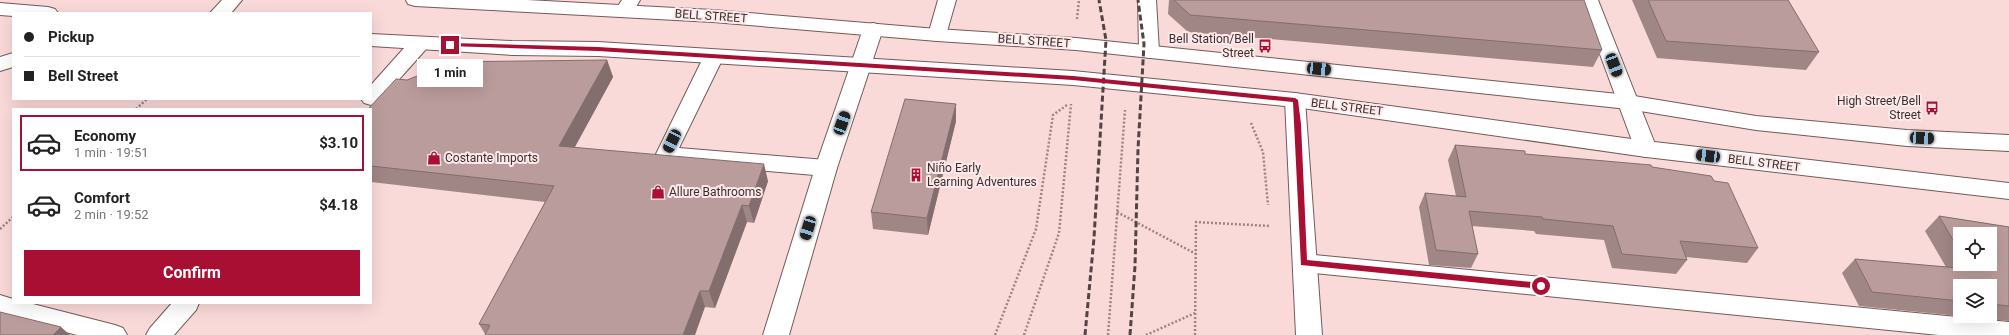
<!DOCTYPE html>
<meta charset="utf-8">
<style>
:root{--surface:#fff;--page:#f2f2f2;--text:#222;--muted:#767676;--line:#e0e0e0;--accent:#a80f33}
body{margin:0;font-family:Roboto,sans-serif;background:var(--page);color:var(--text);height:100vh;display:flex;flex-direction:column;font-size:15px;white-space:nowrap}
*{box-sizing:border-box;margin:0}
p{font-size:13px;color:var(--muted)}
.icon{flex:none;width:22px;height:22px;fill:none;stroke:currentColor;stroke-width:2;stroke-linecap:round;stroke-linejoin:round}
.map{position:relative;flex:1;overflow:hidden}
.panel{position:absolute;left:12px;top:108px;width:360px;height:196px;display:flex;flex-direction:column;background:var(--surface);border-radius:0px;box-shadow:0 4px 16px #0002}
.panel>*{flex:none}
.banner{position:absolute;left:12px;top:12px;width:360px;height:88px;border-radius:0px;box-shadow:0 4px 16px #0002;display:grid;align-content:center;height:88px;padding:0 12px;background:var(--surface)}
.buttons{position:absolute;left:1953px;top:227px;display:grid;gap:8px}
.buttons a{display:grid;place-items:center;width:44px;height:44px;border-radius:0px;background:var(--surface);box-shadow:0 4px 16px #0002;font-size:20px}
.end{position:absolute;width:18px;height:18px;margin:-9px;border:5px solid #a80f33;background:#fff;box-shadow:0 0 0 2px #fff}
.from{border-radius:50%}
.bubble{position:absolute;height:28px;border-radius:0px;background:var(--surface);box-shadow:0 4px 16px #0002;font-size:13px;font-weight:700;line-height:28px;text-align:center}
.car{position:absolute;width:12px;height:24px;margin:-12px -6px;border-radius:5px;box-shadow:0 0 3px 1px #0007;background:linear-gradient(#222 24%,#8ab4d8 0 40%,#222 0 76%,#8ab4d8 0 86%,#222 0)}
.banner b{display:flex;align-items:center;gap:14px;height:38px;font-size:15px}
.banner b+b{border-top:1px solid var(--line)}
.banner i{width:10px;height:10px;background:var(--text)}
ul{padding:7px 0 0;list-style:none}
li{display:flex;align-items:center;gap:12px;height:56px;margin:0 8px 6px;padding:0 4px;border:2px solid transparent;border-radius:0px}
li div{flex:1}
li b{display:block;font-size:15px}
li em{font-style:normal;font-weight:700}
li.on{border-color:var(--accent)}
li>.icon{width:36px;height:36px;stroke-width:1.5}
.cta{display:flex;gap:8px;margin-top:auto;padding:8px 12px}
.cta a{flex:1;height:46px;border-radius:0px;background:var(--accent);color:#fff;font-size:16px;font-weight:700;line-height:46px;text-align:center}
.map>svg:first-child{display:block}
.lines{fill:none;stroke-linecap:round;stroke-linejoin:round}
.service-casing{stroke:#755a5a;stroke-width:2}
.minor-casing{stroke:#755a5a;stroke-width:2}
.trunk-casing{stroke:#755a5a;stroke-width:2}
.path{stroke:#9b8484;stroke-width:2.5;stroke-dasharray:2 2;stroke-linecap:butt}
.service{fill:#fff;fill-rule:evenodd}
.minor{fill:#fff;fill-rule:evenodd}
.trunk{fill:#fff;fill-rule:evenodd}
.rail{stroke:#524444;stroke-width:3;stroke-dasharray:6 3;stroke-linecap:butt}
.wall{fill:#a18686;fill-rule:evenodd}
.shaded-wall{fill:#836d6d}
.building{fill:#bb9c9c;stroke:#836d6d}
.route{fill:#a80f33}
.labels{text-anchor:middle;dominant-baseline:central;stroke-width:4;stroke-linejoin:round;paint-order:stroke}
.street-label{font-size:12px;fill:#3b2f2f;stroke:#fee9ea}
.poi-label{font-size:12px;fill:#3b2f2f;stroke:#fee9ea;text-anchor:start}
</style>
<div class="map">
<svg width="2009" height="335" viewBox="0 0 2009 335">
<rect width="100%" height="100%" fill="#fad9d9"/>
<g class="lines">
<g class="service-casing">
<path id="service" d="M938,0H956L946,35L944,39L937,41L930,39L928,35Z
M714,50L721,52L724,56L679,148L826,160L833,163L837,168L833,173L826,176L666,162L659,159L656,154L704,56L707,52Z
M1304,254L2009,322V335H1939L1304,272L1296,269L1293,263L1296,257Z
M0,295L13,299V303H29L115,325L123,328L127,335H77L0,315Z"/>
</g>
<g class="minor-casing">
<path id="minor" d="M222,0H242L231,13H210Z
M622,0H640L632,14L625,16L618,14L615,10Z
M1138,0H1156L1159,51L1156,56L1149,58L1142,56L1139,51Z
M1580,0H1598L1657,149L1654,155L1646,157L1638,155L1635,149Z
M873,23L880,25L883,29L837,168L789,335H763L815,168L863,29L866,25Z
M420,37L427,38L430,43L427,48L378,103L371,105L364,103L361,99H371V85L413,38Z
M1295,93L1302,95L1305,100L1322,335H1296L1285,100L1288,95Z
M172,303H199L196,310L174,335H146L150,328Z"/>
</g>
<g class="trunk-casing">
<path id="trunk" d="M406,0H527L713,10L937,29L1076,38L1628,95L1756,116L1907,130L2009,135V151L1907,146L1756,130L1628,109L1076,50L937,41L713,22L415,6L408,4Z
M0,3L48,7L55,9L58,13H13V16L0,15Z
M371,34L512,41L598,42L1073,71L1295,93L1646,141L2009,183V199L1646,157L1295,107L1073,85L598,56L512,55L371,46Z
M13,53V67L0,71V57Z"/>
</g>
<path class="path" d="M1077,19L1079,0
M136,109L147,99
M1251,123L1263,152L1268,205
M1117,212L1196,254
M0,229L13,217
M995,335L1036,229L1053,115L1067,105
M1024,335L1059,233L1071,104
M1108,335L1125,110
M1146,335L1195,313
M1195,335L1196,222L1270,226"/>
<use href="#service" class="service"/>
<use href="#minor" class="minor"/>
<use href="#trunk" class="trunk"/>
<path class="rail" d="M1085,335L1094,238L1106,40L1099,0
M1130,335L1135,266L1138,149L1144,44L1138,0"/>
</g>
<path class="wall" d="M1169,0H1584L1602,50L1593,67L1188,32L1168,14Z
M1632,0H1788L1819,52L1806,70L1657,58Z
M607,60L613,77L575,147L768,181L754,223L747,222L715,308L705,307L485,334L479,324L545,202L371,182V109L407,80Z
M956,104V121L928,235L873,229L871,212Z
M1455,145L1525,154L1652,167L1758,248L1747,263L1686,257L1687,260L1676,274L1612,268L1604,240L1536,234L1534,231L1472,226L1478,254L1471,268L1429,265L1419,207L1425,193L1456,196L1448,160Z
M1939,216L2009,227V321L1859,306L1842,273L1855,259L1946,267L1925,231ZM1960,234L1990,264H1960ZM1960,286H1990V316H1960Z"/>
<path class="shaded-wall" d="M607,60L613,77L566,163L559,146Z
M956,104V121L928,235L927,218Z
M764,164L768,181L754,223L749,206Z
M742,205L747,222L715,308L709,291Z
M700,291L705,307L695,335H683Z
M61,327L70,335H53Z"/>
<path class="building" d="M1174,0H1584L1602,50L1190,15Z
M1648,0H1788L1819,52L1666,41Z
M607,60L559,146L764,164L749,206L742,205L709,291H700L683,335H485L490,325L479,324L554,186L371,166V109H368L396,79L407,80L435,69L439,62Z
M905,99L956,104L927,218L871,212Z
M1455,145L1525,151V154L1651,165L1652,167L1711,176L1714,181L1728,183L1758,248L1680,241L1687,260L1622,254L1613,226L1543,219L1542,217L1469,211L1478,254L1436,250L1425,193L1466,197Z
M1939,216L2009,227V306L1990,304V286H1960V301L1872,292L1855,259L1970,269L1967,264H1990V234H1960V252Z
M0,312L61,327L53,335H0Z"/>
<path class="route" d="M450,43L598,47L1073,76L1295,98L1298,100L1301,124L1307,260L1541,283L1545,286L1541,289L1301,265L1293,102L1073,80L598,51L448,46V43Z"/>
<defs>
<g id="bus-bare" transform="scale(1.08)"><path d="M-5-6H5V4H4V6H2V4H-2V6H-4V4H-5ZM-3.5-4V0h7V-4ZM-3.5 1.2v1.5H-2V1.2ZM2 1.2v1.5H3.5V1.2Z" fill="#a80f33" stroke="#fee9ea" stroke-width="2.5" paint-order="stroke"/></g>
<g id="shop-bare" transform="scale(1.08)"><path d="M-5-2.5h2.3a2.7 3.5 0 0 1 5.4 0H5L5.5 6h-11ZM-1.5-2.5h3a1.5 2.3 0 0 0-3 0Z" fill="#a80f33" stroke="#fee9ea" stroke-width="2.5" paint-order="stroke"/></g>
<g id="building-bare" transform="scale(1.08)"><path d="M-4-6H4V6H1V3H-1V6H-4ZM-2.5-4.3h1.7v1.8h-1.7ZM.8-4.3h1.7v1.8H.8ZM-2.5-1h1.7V.8h-1.7ZM.8-1h1.7V.8H.8Z" fill="#a80f33" stroke="#fee9ea" stroke-width="2.5" paint-order="stroke"/></g>
</defs>
<g fill-rule="evenodd">
<use href="#bus-bare" x="1265" y="46"/>
<use href="#bus-bare" x="1932" y="108"/>
<use href="#shop-bare" x="434" y="158"/>
<use href="#building-bare" x="916" y="175"/>
<use href="#shop-bare" x="658" y="192"/>
</g>
<g class="labels">
<g class="street-label">
<text transform="translate(711 16) rotate(4)">BELL STREET</text>
<text transform="translate(1034 41) rotate(4)">BELL STREET</text>
<text transform="translate(1347 107) rotate(7)">BELL STREET</text>
<text transform="translate(1764 163) rotate(7)">BELL STREET</text>
</g>
<g class="poi-label">
<text x="1254" y="39" text-anchor="end">Bell Station/Bell<tspan x="1254" dy="14">Street</tspan></text>
<text x="1921" y="101" text-anchor="end">High Street/Bell<tspan x="1921" dy="14">Street</tspan></text>
<text x="445" y="158">Costante Imports</text>
<text x="927" y="168">Niño Early<tspan x="927" dy="14">Learning Adventures</tspan></text>
<text x="669" y="192">Allure Bathrooms</text>
</g>
</g>
</svg>
<div class="buttons">
<a><svg class="icon" aria-label="locate" viewBox="0 0 24 24"><circle cx="12" cy="12" r="6"/><path d="M12 2v4M12 18v4M2 12h4M18 12h4"/></svg></a>
<a><svg class="icon" aria-label="layers" viewBox="0 0 24 24"><path d="M12 4l9 5-9 5-9-5zM3 14l9 5 9-5"/></svg></a>
</div>
<i class="end from" style="left:1541px;top:286px"></i>
<i class="end" style="left:450px;top:45px"></i>
<div class="bubble" style="left:417px;top:59px;width:66px">1 min</div>
<i class="car" style="left:1614px;top:65px;rotate:159deg"></i>
<i class="car" style="left:1319px;top:69px;rotate:96deg"></i>
<i class="car" style="left:842px;top:123px;rotate:20deg"></i>
<i class="car" style="left:1922px;top:138px;rotate:93deg"></i>
<i class="car" style="left:672px;top:141px;rotate:206deg"></i>
<i class="car" style="left:1708px;top:156px;rotate:277deg"></i>
<i class="car" style="left:808px;top:228px;rotate:197deg"></i>
<div class="banner">
<b><i class="from"></i>Pickup</b>
<b><i></i>Bell Street</b>
</div>
<section class="panel">
<ul>
<li class="on"><svg class="icon" aria-label="car" viewBox="0 0 24 24"><path d="M5 17H2v-5l4-1 3-4h7l3 4 3 1v5h-3M9 17h6M6 11h13"/><circle cx="7" cy="17" r="2"/><circle cx="17" cy="17" r="2"/></svg><div><b>Economy</b><p>1 min · 19:51</p></div><em>$3.10</em></li>
<li><svg class="icon" aria-label="car" viewBox="0 0 24 24"><path d="M5 17H2v-5l4-1 3-4h7l3 4 3 1v5h-3M9 17h6M6 11h13"/><circle cx="7" cy="17" r="2"/><circle cx="17" cy="17" r="2"/></svg><div><b>Comfort</b><p>2 min · 19:52</p></div><em>$4.18</em></li>
</ul>
<div class="cta"><a>Confirm</a></div>
</section>
</div>
